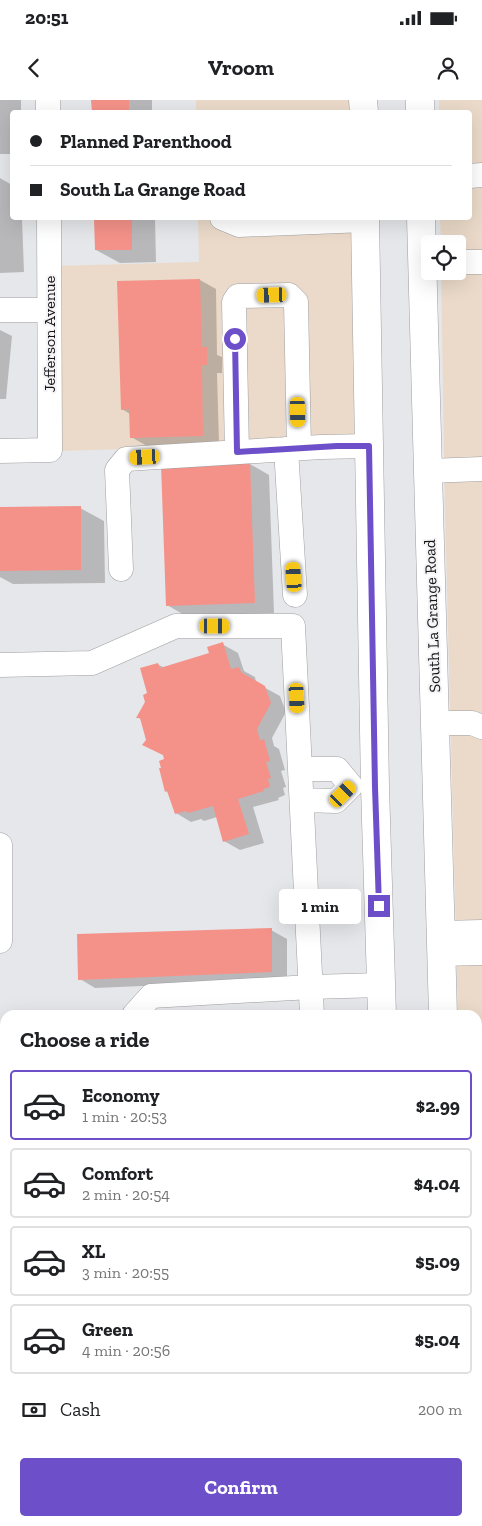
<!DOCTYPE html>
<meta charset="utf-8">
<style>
:root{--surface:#fff;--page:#f6f6f6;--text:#202124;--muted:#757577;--line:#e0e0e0;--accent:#6d50c9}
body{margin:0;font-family:"Zilla Slab",serif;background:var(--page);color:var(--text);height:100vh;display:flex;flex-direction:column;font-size:19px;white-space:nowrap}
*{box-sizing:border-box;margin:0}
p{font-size:16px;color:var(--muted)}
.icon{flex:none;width:28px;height:28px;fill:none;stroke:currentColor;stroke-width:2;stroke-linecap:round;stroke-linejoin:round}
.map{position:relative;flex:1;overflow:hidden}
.panel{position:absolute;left:0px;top:910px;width:482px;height:516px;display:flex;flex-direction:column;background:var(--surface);border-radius:15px 15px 0 0;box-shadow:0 5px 20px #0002}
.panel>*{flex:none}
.hud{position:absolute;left:10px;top:10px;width:462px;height:110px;border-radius:5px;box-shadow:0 5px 20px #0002;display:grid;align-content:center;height:110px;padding:0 20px;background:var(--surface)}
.fabs{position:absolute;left:421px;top:135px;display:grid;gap:10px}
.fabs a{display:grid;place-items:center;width:45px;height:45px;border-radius:5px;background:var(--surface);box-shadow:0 5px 20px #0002;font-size:25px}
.end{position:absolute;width:22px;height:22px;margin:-11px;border:6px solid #6d50c9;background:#fff;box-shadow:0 0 0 2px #fff}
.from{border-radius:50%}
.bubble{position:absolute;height:35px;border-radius:5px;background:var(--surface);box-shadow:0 5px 20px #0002;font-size:16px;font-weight:700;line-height:35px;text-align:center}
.car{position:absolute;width:15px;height:30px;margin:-15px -8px;border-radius:6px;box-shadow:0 0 4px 1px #0007;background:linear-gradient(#f5c518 24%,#345 0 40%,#f5c518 0 76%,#345 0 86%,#f5c518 0)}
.hud b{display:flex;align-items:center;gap:18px;height:48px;font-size:19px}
.hud b+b{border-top:1px solid var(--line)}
.hud i{width:12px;height:12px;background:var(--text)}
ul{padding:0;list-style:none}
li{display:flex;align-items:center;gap:15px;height:70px;margin:0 10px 8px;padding:0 10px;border:2px solid var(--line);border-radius:5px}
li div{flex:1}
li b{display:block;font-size:19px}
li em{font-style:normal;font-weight:700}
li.selected{border-color:var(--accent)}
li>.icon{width:45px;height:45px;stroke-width:1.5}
h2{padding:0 20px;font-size:22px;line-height:60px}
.pay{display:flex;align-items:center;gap:12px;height:55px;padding:0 20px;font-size:19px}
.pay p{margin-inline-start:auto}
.cta{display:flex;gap:10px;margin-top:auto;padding:10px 20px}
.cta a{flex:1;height:58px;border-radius:5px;background:var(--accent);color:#fff;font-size:20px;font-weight:700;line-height:58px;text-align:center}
.status{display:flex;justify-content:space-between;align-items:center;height:35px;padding:0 25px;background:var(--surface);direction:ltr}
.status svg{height:14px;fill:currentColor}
header{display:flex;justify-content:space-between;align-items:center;height:65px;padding:0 20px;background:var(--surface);font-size:22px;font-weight:700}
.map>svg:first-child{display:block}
.commercial{fill:#ebdac9}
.green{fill:#b5b4f7}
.shadow{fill:#0003}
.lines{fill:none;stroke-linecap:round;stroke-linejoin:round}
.stream{stroke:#49d7e8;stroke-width:7}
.building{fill:#f49289}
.minor-casing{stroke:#9f9fa2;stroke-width:25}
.highway-casing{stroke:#9f9fa2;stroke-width:29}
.minor{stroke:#fff;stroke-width:24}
.highway{stroke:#fff;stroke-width:28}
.route{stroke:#6d50c9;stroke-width:6}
.labels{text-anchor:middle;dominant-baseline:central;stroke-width:4;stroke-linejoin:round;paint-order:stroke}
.street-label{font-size:16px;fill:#131314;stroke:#f4f4f7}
</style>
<div class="status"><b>20:51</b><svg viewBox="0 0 49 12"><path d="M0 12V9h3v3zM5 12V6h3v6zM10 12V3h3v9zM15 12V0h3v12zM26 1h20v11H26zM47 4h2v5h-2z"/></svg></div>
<header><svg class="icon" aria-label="back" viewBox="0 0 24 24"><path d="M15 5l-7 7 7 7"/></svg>Vroom<svg class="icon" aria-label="person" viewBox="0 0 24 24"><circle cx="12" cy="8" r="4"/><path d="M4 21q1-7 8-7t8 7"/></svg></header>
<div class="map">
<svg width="482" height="1426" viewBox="0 0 482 1426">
<rect width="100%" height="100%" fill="#e6e7ea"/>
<path class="commercial" d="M196,0H360V12H196Z
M439,0H482V1426H472V1421H478V915H458L445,411L441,171H458V144H441L440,118H470V12H439Z
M198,118H362L365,342L57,351L55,166L199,162Z
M29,1421H382V1426H29Z"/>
<path class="green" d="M0,1166L5,1188V1421H18L19,1426H0Z"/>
<path class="shadow" d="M0,0H21V12H12V54H0Z
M93,0H152V12H93Z
M0,78L12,85V118H22L24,172L0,173Z
M96,118H155L156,162L120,163L96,150Z
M200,180L216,189L217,255L222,257V273H217L219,344L147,346L131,337L130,314L122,309Z
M0,230L12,236L6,299H0Z
M250,364L269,375L274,513L186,516L167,505Z
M80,408L104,421L105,483L13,484L0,477V409Z
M222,544L238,553L244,571L255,577L256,583L280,596L286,612L272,638L274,646L279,649L285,670L281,671L286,687L283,688L285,695L278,698L279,700L253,707L264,743L240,750L224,741L217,717L204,721L201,719L191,722L176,713L169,693L166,691L165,656L144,645L148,641L142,620L137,617L146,602L157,564L165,568L211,554Z
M271,830L287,839V880L95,888L80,879Z
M259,1421H273L269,1426Z"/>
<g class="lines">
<path class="stream" d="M0,1062L5,1061
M0,1115L5,1116"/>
</g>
<path class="building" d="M91,0H129V12H92Z
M94,118H132V150H95Z
M200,179L202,247H207V265H202L203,336L130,338L129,309L121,310L117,181Z
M250,362L255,503L166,506L161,365Z
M81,406V470L0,471V407Z
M223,542L231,569L239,567L241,572L265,586L271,603L257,629L260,640L264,639L270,661L266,662L271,678L268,679L270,687L263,689L264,691L238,699L249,734L223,742L213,706L188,713L186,711L175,714L167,691L165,692L159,668H161L159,661L164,659L163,655L142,645L146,640L140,618H136L145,602L143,595L147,593L140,568L158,563L160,568L209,553L207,547Z
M272,828V872L78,880L77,834Z"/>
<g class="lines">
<g class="minor-casing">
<path id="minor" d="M48,0V12
M470,76L482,75
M222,118L239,125L365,120
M458,162H482
M0,210H49
M286,349L295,495
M0,351L50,350L49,118
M237,352L234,202L238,196L289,195L296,202L299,348
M428,371L482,369
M121,469L117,370L126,359L321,347L369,346
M0,565L92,563L176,526H293L312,915
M435,623H472L482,627
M300,669H337L351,686L336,701L302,700
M0,745V841
M440,833L482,832
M441,854L482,853
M134,915L151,896L311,887L381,885
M478,973H482
M0,1002L5,1001
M478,1195H482
M76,1421V1426
M296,1426L298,1421"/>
</g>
<g class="highway-casing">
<path id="highway" d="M363,0L364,12
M420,0V12
M365,118L375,687L382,915
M421,118L443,915
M397,1421L398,1426
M456,1421V1426"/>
</g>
<use href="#minor" class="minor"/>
<use href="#highway" class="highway"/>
</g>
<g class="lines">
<path class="route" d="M235,239L237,352L337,346H369L375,687L379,806"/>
</g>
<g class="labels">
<g class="street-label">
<text transform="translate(49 234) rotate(-90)">Jefferson Avenue</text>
<text transform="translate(432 516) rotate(-92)">South La Grange Road</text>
</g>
</g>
</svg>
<div class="fabs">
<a><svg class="icon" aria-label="locate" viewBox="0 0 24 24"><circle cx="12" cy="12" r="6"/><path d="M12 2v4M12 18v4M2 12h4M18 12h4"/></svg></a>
</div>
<i class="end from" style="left:235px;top:239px"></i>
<i class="end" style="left:379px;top:806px"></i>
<div class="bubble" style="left:279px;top:789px;width:82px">1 min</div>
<i class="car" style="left:272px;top:195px;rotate:268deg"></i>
<i class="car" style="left:298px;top:312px;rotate:179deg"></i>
<i class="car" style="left:145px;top:357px;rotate:267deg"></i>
<i class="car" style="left:294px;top:477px;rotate:356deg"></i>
<i class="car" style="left:215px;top:526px;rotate:90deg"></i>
<i class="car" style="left:297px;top:598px;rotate:177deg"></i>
<i class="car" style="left:343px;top:694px;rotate:45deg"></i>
<div class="hud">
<b><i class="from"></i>Planned Parenthood</b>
<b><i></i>South La Grange Road</b>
</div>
<section class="panel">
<h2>Choose a ride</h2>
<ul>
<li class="selected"><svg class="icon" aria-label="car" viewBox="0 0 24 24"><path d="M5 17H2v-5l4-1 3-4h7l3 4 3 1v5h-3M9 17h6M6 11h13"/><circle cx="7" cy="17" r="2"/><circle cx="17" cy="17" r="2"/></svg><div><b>Economy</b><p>1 min · 20:53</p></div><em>$2.99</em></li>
<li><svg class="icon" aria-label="car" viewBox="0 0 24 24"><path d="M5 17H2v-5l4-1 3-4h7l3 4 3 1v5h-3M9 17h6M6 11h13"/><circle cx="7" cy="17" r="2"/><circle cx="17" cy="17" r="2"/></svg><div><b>Comfort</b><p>2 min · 20:54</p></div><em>$4.04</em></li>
<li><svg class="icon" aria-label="car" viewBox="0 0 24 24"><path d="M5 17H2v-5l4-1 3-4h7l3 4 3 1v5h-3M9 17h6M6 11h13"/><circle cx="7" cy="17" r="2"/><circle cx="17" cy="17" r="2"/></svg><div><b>XL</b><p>3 min · 20:55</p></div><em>$5.09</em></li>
<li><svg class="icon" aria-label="car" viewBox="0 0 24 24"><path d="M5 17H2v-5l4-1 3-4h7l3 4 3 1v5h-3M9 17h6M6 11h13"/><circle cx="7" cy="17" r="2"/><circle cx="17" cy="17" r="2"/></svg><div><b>Green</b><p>4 min · 20:56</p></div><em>$5.04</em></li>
</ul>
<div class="pay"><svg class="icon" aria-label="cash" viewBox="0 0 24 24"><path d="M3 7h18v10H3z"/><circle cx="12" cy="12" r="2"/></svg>Cash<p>200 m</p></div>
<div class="cta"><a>Confirm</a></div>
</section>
</div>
